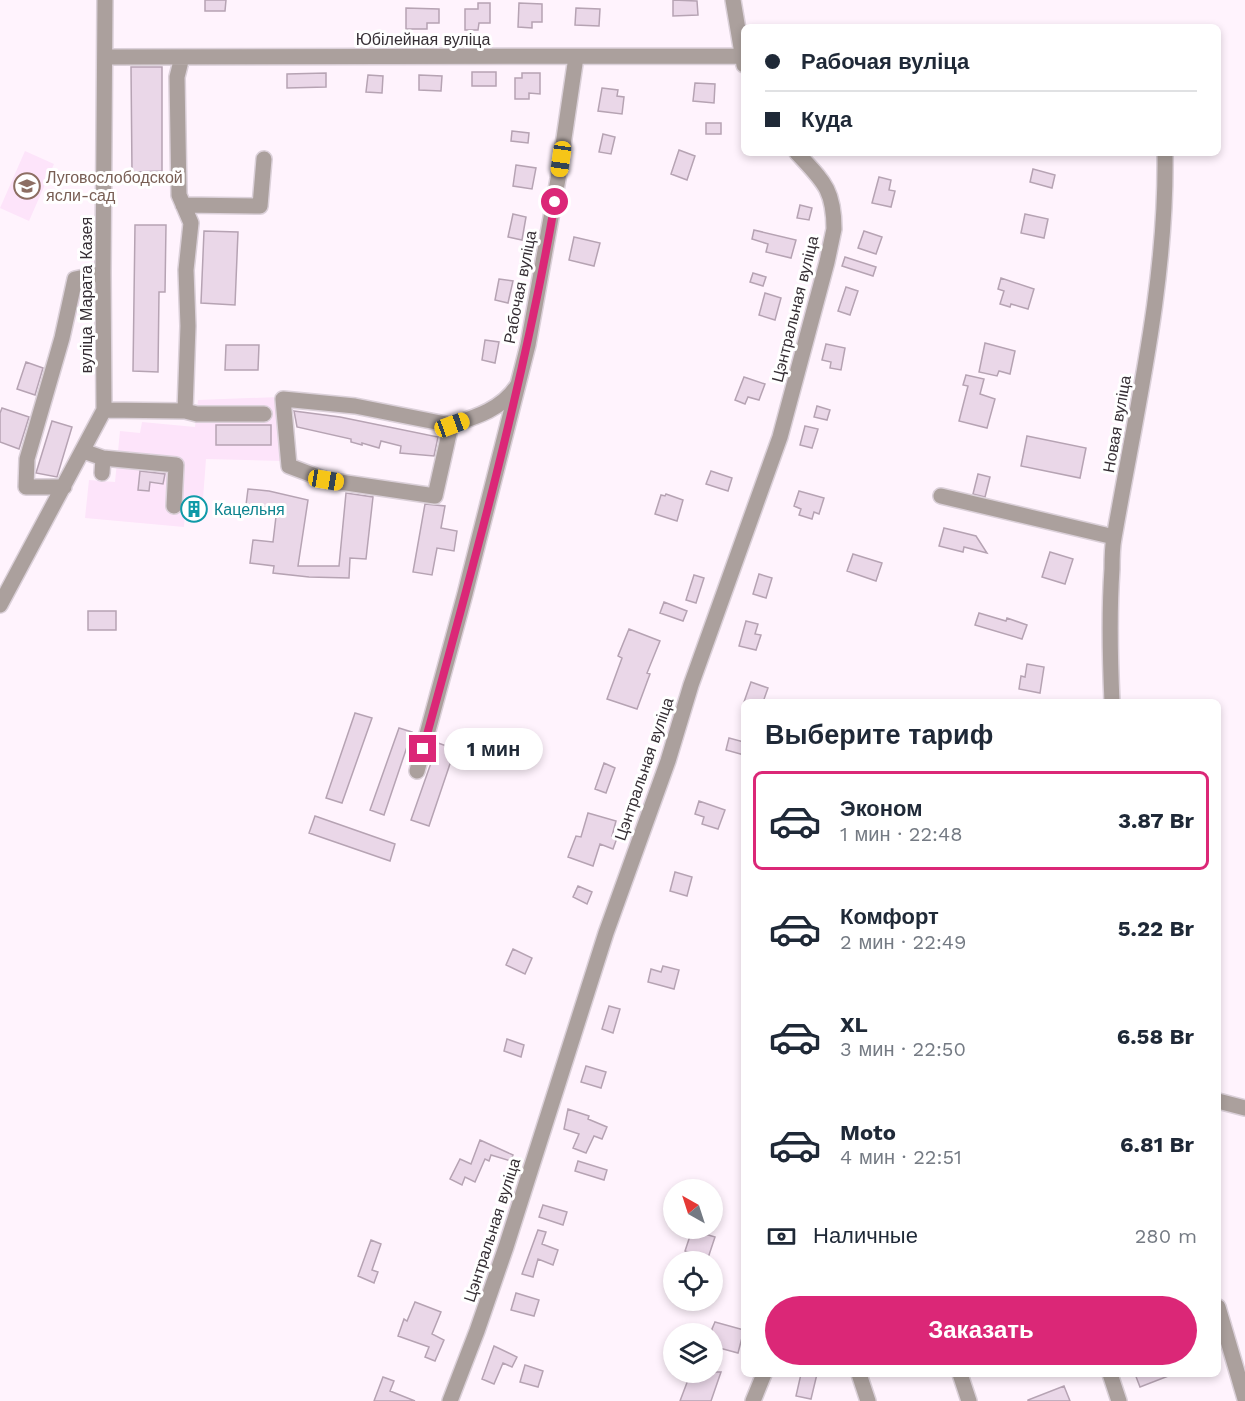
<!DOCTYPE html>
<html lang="ru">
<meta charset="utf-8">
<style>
:root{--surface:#fff;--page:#f6f6f7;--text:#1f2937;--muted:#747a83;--line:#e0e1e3;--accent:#db2777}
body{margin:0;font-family:"Work Sans",sans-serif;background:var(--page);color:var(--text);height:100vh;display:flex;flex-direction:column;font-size:22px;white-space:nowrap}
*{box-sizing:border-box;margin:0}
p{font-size:20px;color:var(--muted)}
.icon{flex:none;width:33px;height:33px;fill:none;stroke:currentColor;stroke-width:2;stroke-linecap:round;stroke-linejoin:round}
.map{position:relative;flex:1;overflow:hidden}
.side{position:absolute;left:741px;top:699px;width:480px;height:678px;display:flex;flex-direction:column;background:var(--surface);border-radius:9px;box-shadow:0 3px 9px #0003}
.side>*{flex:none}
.top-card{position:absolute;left:741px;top:24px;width:480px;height:132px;border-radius:9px;box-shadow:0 3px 9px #0003;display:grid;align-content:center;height:132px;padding:0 24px;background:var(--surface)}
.needle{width:39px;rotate:321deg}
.tools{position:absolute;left:663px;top:1179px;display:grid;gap:12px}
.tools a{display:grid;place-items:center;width:60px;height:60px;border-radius:50%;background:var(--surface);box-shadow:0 3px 9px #0003;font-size:30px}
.end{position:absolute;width:27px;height:27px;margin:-14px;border:8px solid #db2777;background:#fff;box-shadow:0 0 0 3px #fff}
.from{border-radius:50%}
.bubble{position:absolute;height:42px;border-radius:21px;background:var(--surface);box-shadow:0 3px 9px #0003;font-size:20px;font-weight:700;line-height:42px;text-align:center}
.car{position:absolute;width:18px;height:36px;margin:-18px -9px;border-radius:8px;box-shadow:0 0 4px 2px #0007;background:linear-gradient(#f5c518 24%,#345 0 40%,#f5c518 0 76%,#345 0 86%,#f5c518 0)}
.top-card b{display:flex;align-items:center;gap:21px;height:57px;font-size:22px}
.top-card b+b{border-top:2px solid var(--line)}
.top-card i{width:15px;height:15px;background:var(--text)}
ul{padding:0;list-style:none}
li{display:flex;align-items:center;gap:18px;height:99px;margin:0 12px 9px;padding:0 12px;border:3px solid transparent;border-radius:9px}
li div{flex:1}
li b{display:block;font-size:22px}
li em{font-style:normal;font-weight:700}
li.active{border-color:var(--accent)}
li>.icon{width:54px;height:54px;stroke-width:1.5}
h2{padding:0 24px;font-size:27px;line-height:72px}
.pay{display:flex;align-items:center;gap:15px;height:66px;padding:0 24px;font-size:22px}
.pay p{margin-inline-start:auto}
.cta{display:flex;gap:12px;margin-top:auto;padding:12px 24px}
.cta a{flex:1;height:69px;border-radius:36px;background:var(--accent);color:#fff;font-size:24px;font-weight:700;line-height:69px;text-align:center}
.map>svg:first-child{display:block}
.built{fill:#fde4fa}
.building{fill:#ead7e8;stroke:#b6a3b3;stroke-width:1.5}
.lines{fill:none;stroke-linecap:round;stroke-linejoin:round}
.minor-casing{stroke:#dbd0d9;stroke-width:18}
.minor{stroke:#aba09d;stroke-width:15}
.route{stroke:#db2777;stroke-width:8}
.labels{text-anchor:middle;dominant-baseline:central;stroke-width:6;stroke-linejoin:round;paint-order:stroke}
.street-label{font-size:16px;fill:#362f35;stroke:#fff}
.education-label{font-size:16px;fill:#785e54;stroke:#fff;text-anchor:start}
.culture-label{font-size:16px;fill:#0d838f;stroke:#fff;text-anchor:start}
</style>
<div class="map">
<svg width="1245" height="1401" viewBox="0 0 1245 1401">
<rect width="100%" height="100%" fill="#fff3fd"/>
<path class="built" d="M25,151L54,164L29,221L0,208Z
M279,397L282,461L206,459L203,499L186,498L184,527L85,518L89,480L115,482L120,431L140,433L142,422L195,427L198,400Z"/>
<path class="building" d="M205,0H226L225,11H205Z
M673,0L697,1L698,15L673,16Z
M478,3H490V23H479L478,30H465V9H478Z
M519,3L542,4V22H532V28L518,27Z
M406,8L439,9V23H427V29H406Z
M576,8L600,9L599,26L575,25Z
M131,67H162V171L132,172Z
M472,72H496V86H472Z
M326,73V87L287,88V74Z
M522,73H540V94L529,93V99H515V78H522Z
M368,75L383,76L382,93L366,92Z
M419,75L442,76L441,91L419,90Z
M695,83L715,84L714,103L693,101Z
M602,88L618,90L617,96L624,97L622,114L598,111Z
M706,123H721V134H706Z
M512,131L529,133L528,143L511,141Z
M603,134L615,137L611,154L599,152Z
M679,150L695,156L687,180L671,174Z
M516,165L536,168L532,189L513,186Z
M1033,169L1055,175L1052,188L1030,182Z
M879,177L891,180L889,190L895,191L891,207L872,203Z
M800,205L812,208L809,220L797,218Z
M513,214L526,217L522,240L508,237Z
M1025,214L1048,219L1044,238L1021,233Z
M135,225H166L165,292H159L158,372L133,371Z
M754,230L796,240L791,258L766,252L768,244L752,239Z
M204,231L238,232L235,305L201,303Z
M864,231L882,237L876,254L858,248Z
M574,237L600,243L594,266L569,260Z
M845,257L876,267L873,276L842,266Z
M753,273L766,277L763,286L750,282Z
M1001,278L1034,289L1028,309L1011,304L1010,307L1000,304L1004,291L998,289Z
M499,279L513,281L508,303L495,300Z
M846,287L858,291L850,315L838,311Z
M765,293L781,298L775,320L759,315Z
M485,340L499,342L495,363L482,360Z
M985,343L1015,351L1010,374L999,371L997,376L979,372Z
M826,344L845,348L841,370L830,368L831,362L822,360Z
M226,345H259L258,370H225Z
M26,362L43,368L35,395L17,389Z
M966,375L984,379L980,394L995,399L987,428L959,421L968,386L963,385Z
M744,377L765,384L759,400L748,397L745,404L735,400Z
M817,406L830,410L827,420L814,417Z
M2,408L29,417L19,449L0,442V413Z
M294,411L340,417L438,437L434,456L400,453L401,446L381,441L379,448L362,443V445L351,442V439L297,427Z
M52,421L72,427L57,477L36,473Z
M216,425H271V445H216Z
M805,426L818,429L812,448L800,445Z
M1027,436L1086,448L1080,478L1021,466Z
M140,471L165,474L163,484L150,482L149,491L138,490Z
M711,471L732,478L728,491L706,484Z
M978,474L990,477L985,497L973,494Z
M248,489L269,491L308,500L298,566H339L346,493L373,497L366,559L350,558L349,578L309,577L273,573L274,566L250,563L253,540L273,542L277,508L246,505Z
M799,491L824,498L819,514L814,512L812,519L799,515L801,509L794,506Z
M666,494L683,500L677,521L655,514L661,495L665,496Z
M425,504L445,506L441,528L457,531L454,551L437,548L432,575L413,572Z
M944,528L976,536L987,553L964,547L963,552L939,546Z
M1050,552L1073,559L1065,584L1042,577Z
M853,554L882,563L876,581L847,571Z
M759,574L772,578L766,598L753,594Z
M694,575L704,578L696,603L686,600Z
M664,602L687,611L683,621L660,613Z
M88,611H116V630H88Z
M979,613L1006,621L1007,618L1027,625L1022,639L975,625Z
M746,621L758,624L755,634L761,635L756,650L739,646Z
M629,629L660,641L647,673L650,674L637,709L607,699L622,658L618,656Z
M1027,664L1044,667L1040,693L1019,689L1021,676L1025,677Z
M751,682L768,688L763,702H744Z
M355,713L372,718L342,803L326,798Z
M399,728L412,732L384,815L370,810Z
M729,738L744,742V755L726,750Z
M438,743L455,749L429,826L411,820Z
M604,763L615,768L606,793L595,789Z
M699,801L725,810L718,829L702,824L704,817L695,814Z
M588,813L616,821L612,836L617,838L613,849L600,844L593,866L568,857L576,836L581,837Z
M315,816L395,844L390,861L309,833Z
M675,872L692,877L687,896L670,891Z
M578,886L592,892L587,904L573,897Z
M513,949L532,958L525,974L506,965Z
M663,966L679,970L674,989L648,982L651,969L661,972Z
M609,1006L620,1009L613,1033L602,1029Z
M507,1039L524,1045L521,1057L504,1051Z
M586,1066L606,1072L601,1088L581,1082Z
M568,1109L589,1116L588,1119L607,1127L602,1139L594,1136L586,1153L573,1148L579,1134L564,1129Z
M480,1140L513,1155L511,1161L491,1155L489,1161L485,1159L475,1182L465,1177L462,1185L450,1179L460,1159L471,1164Z
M578,1161L607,1170L604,1180L575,1171Z
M543,1205L567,1212L563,1225L539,1217Z
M538,1230L546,1232L542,1244L558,1250L553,1265L538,1259L533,1277L522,1274Z
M692,1230L715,1237L708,1258L685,1251Z
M371,1240L381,1244L372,1270L378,1272L374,1283L358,1276Z
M516,1293L539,1300L534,1316L511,1310Z
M415,1302L441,1312L432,1334L444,1340L435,1361L425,1357L429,1347L398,1336L404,1319L407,1321Z
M715,1322L744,1330L738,1353L712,1346V1329Z
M494,1346L517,1357L512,1367L503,1363L494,1384L482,1379Z
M525,1365L543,1371L538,1387L520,1382Z
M691,1372H721L711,1401H680Z
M801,1374H817L811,1399L796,1396Z
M1135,1374H1171V1375L1140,1387Z
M383,1377L394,1381L390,1391L415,1401H374Z
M1064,1386L1070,1401H1028V1400Z"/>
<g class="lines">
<g class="minor-casing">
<path id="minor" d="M733,0L744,65
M105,57L741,56
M183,205L260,206L264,159
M104,410L185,411L188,326L186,270L191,223L179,195L177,77L182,57
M185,411L197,414H264
M451,425L355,406L283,399L289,466L326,480L435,496L451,425C476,417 502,409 517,386
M83,451L103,458L176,465L174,506
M102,473L103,458
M64,487H26L27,459L62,338L75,279L103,273
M941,496L1114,537
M0,605L104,410L103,273L105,0
M1112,702C1110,658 1109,613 1112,569C1112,559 1112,548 1114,538C1136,410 1167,283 1165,153
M417,771L465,594L528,345L558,179L576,57
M1218,1101L1245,1108
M1218,1307L1245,1399
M859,1374L868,1401
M960,1374L969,1401
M1110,1374L1119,1401
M450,1401L477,1331L506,1247L606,933L668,761L691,685L780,437L827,262L834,229C834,189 823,181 797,153
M753,1401L764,1374"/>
</g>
<use href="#minor" class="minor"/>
</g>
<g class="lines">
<path class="route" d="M423,749C473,568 523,387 555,202"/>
</g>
<defs>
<g id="school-ring" transform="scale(1.35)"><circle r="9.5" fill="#fff" stroke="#8d6e63" stroke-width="1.5"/><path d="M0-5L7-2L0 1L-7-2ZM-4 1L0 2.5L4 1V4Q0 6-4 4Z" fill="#8d6e63"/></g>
<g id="building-ring" transform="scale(1.35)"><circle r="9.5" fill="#fff" stroke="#0f9aa8" stroke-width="1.5"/><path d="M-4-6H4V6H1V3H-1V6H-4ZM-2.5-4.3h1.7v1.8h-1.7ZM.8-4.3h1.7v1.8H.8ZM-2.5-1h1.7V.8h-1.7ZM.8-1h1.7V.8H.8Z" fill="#0f9aa8"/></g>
</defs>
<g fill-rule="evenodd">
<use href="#school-ring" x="27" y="186"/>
<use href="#building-ring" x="194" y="509"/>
</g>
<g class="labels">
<g class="street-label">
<text x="423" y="39">Юбілейная вуліца</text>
<text transform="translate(520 287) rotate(-79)">Рабочая вуліца</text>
<text transform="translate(86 295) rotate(-90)">вуліца Марата Казея</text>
<text transform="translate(795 309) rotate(-76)">Цэнтральная вуліца</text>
<text transform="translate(1117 424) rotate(-80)">Новая вуліца</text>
<text transform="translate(644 769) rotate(-71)">Цэнтральная вуліца</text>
<text transform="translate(492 1230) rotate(-72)">Цэнтральная вуліца</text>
</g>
<g class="education-label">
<text x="46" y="177">Луговослободской<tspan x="46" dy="18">ясли-сад</tspan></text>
</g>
<g class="culture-label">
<text x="214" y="509">Кацельня</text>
</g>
</g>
</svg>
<div class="tools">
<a><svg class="needle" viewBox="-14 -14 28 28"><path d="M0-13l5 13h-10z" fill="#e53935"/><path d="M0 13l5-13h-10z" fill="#747a83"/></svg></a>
<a><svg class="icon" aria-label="locate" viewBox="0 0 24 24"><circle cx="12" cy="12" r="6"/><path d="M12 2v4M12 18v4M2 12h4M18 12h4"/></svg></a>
<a><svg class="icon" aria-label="layers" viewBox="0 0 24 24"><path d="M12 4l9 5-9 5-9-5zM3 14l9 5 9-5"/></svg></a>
</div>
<i class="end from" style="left:555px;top:202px"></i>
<i class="end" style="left:423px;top:749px"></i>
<div class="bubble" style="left:444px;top:728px;width:99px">1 мин</div>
<i class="car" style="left:561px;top:159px;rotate:188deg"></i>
<i class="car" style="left:452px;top:425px;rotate:70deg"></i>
<i class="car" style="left:326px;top:480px;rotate:99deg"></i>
<div class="top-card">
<b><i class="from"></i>Рабочая вуліца</b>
<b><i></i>Куда</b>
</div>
<section class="side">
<h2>Выберите тариф</h2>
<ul>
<li class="active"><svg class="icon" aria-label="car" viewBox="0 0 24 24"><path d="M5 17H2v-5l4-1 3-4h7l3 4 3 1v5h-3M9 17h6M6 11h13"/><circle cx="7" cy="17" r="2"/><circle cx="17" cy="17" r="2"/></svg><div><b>Эконом</b><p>1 мин · 22:48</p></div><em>3.87 Br</em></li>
<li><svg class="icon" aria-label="car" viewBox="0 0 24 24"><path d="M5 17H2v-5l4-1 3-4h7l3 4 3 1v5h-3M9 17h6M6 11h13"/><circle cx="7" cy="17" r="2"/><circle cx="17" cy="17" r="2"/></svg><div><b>Комфорт</b><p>2 мин · 22:49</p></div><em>5.22 Br</em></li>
<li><svg class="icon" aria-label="car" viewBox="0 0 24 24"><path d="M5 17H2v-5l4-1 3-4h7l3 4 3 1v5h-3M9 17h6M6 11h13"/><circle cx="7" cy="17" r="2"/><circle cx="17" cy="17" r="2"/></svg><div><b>XL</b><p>3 мин · 22:50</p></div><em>6.58 Br</em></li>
<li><svg class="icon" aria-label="car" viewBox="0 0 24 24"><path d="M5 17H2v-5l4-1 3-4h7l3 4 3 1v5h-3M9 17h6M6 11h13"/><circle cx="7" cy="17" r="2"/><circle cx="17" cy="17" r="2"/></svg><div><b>Moto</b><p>4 мин · 22:51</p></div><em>6.81 Br</em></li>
</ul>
<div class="pay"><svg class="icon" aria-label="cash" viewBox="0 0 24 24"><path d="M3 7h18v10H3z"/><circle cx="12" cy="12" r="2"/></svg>Наличные<p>280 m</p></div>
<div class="cta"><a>Заказать</a></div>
</section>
</div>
